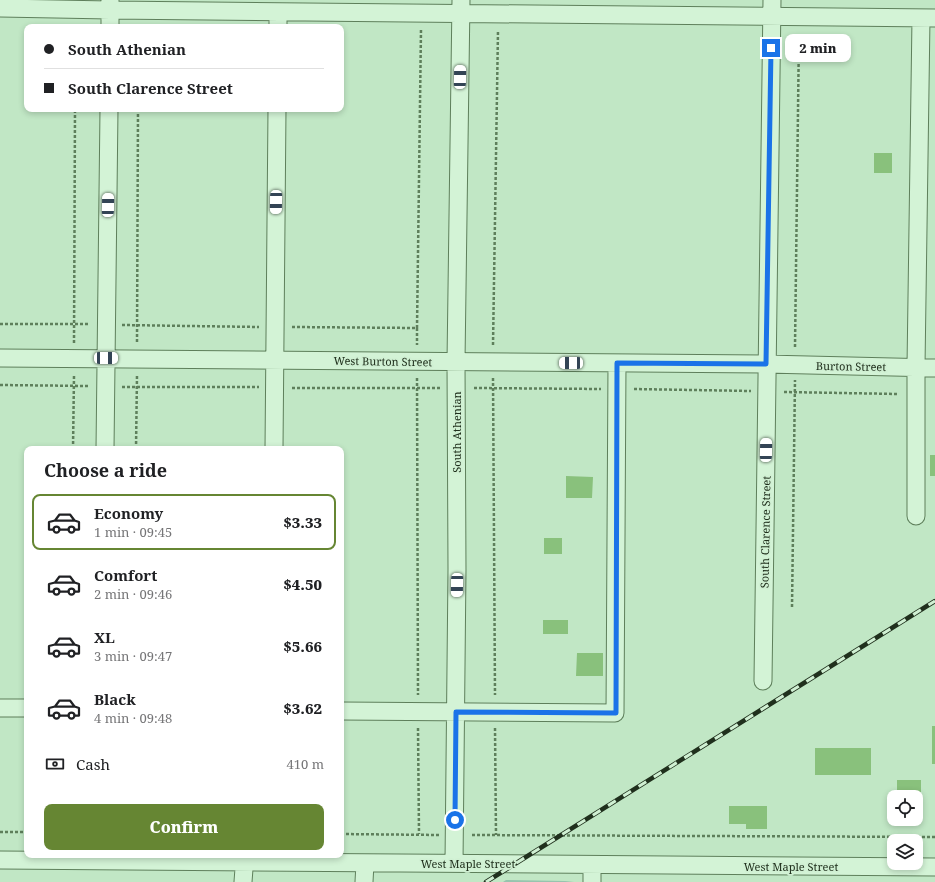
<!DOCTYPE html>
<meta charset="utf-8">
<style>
:root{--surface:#fff;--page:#f6f6f6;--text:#202124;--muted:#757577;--line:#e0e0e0;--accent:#668633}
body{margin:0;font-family:"Noto Serif",serif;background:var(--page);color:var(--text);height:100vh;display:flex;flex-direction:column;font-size:15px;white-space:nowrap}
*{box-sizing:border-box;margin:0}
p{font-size:13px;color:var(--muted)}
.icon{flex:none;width:22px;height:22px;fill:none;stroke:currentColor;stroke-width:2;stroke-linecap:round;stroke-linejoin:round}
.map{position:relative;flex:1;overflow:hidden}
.panel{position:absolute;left:24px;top:446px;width:320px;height:412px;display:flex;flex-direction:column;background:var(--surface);border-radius:8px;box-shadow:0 2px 6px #0003}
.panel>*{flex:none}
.banner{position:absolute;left:24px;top:24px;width:320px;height:88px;border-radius:8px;box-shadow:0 2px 6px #0003;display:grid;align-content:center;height:88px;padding:0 20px;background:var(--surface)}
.tools{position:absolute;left:887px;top:790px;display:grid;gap:8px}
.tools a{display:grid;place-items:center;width:36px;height:36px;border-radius:8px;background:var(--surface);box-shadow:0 2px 6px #0003;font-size:20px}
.end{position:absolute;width:18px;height:18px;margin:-9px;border:5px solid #1a73e8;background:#fff;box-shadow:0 0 0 2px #fff}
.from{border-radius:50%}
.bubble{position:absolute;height:28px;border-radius:8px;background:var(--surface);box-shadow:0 2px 6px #0003;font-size:13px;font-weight:800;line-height:28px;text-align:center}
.car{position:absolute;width:12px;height:24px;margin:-12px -6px;border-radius:5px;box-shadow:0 0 3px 1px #0007;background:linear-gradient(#fff 24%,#345 0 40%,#fff 0 76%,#345 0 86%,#fff 0)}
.banner b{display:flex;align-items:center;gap:14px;height:38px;font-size:15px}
.banner b+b{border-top:1px solid var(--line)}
.banner i{width:10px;height:10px;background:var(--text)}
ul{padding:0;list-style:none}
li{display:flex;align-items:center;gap:12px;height:56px;margin:0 8px 6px;padding:0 12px;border:2px solid transparent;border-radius:8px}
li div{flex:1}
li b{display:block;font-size:15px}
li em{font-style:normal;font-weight:800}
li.active{border-color:var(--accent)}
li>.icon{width:36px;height:36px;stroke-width:1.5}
h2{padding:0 20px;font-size:18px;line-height:48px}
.pay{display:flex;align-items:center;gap:10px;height:44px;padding:0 20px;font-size:15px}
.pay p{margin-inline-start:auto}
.cta{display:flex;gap:8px;margin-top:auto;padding:8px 20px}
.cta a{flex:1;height:46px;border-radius:8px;background:var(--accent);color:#fff;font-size:16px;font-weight:800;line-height:46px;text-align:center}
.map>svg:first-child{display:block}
.green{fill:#97c4ae}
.building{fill:#89c17c}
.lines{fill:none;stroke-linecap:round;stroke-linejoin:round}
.minor-casing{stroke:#5e7f5b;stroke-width:19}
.path{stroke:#5e7f5b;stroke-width:2.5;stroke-dasharray:3 2;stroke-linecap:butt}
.minor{stroke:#d3f3d6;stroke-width:17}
.rail-casing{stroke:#20301d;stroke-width:4.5}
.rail{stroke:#d0f0d3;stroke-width:3;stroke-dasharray:9;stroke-linecap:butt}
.route{stroke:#1a73e8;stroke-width:5}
.labels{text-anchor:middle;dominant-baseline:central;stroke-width:3.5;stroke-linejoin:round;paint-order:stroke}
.street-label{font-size:11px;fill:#20301d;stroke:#d0f0d3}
</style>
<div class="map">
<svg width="935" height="882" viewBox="0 0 935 882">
<rect width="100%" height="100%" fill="#c1e7c5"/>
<path class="green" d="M506,880L565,881L574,882H503Z"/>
<path class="building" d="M874,153H892V173H874Z
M930,455H935V476H930Z
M566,476L593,477L592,498H566Z
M544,538H562V554H544Z
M543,620H568V634H543Z
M577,653H603V676H576Z
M932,726H935V764H932Z
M815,748H871V775H815Z
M897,780H921V823H897V819H916V797H897Z
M729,806H767V829H746V824H729Z"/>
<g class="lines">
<g class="minor-casing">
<path id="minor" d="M0,8L110,10L935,18
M110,27V0
M278,27V12
M0,358L766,364L935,368
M105,449L109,109
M274,449L277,109
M916,516V367L921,18
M763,681L772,0
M0,708H27
M341,711L615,713L617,363
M0,860L935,867
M454,863L457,569L456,362L461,0
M243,882L245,855
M364,882L365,863
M592,882V865"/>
</g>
<path class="path" d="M0,324H89
M122,325L259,327
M292,327L417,328V345
M417,328L421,29
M137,342L138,109
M74,343L75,109
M493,345L498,30
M795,347L799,32
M417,378L418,695
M493,378L495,695
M0,385L89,386
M122,387H259
M292,388H441
M474,388L601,389
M634,389L751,391
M784,392L899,394
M73,449L74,376
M136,449L137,375
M792,607L795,380
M418,728L419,834
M495,728L496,835
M0,832H27
M341,834L439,835
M472,835L935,837"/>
<use href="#minor" class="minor"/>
<g class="rail-casing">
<path id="rail" d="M486,882L935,601"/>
</g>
<use href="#rail" class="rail"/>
</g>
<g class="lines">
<path class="route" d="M455,820L456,712L616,713L617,363L766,364L771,48"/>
</g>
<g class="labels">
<g class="street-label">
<text transform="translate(383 361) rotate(1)">West Burton Street</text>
<text transform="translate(851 366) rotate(1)">Burton Street</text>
<text transform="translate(456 432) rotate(-90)">South Athenian</text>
<text transform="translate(765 532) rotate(-89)">South Clarence Street</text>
<text x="468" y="863">West Maple Street</text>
<text x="791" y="866">West Maple Street</text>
</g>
</g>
</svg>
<div class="tools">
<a><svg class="icon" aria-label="locate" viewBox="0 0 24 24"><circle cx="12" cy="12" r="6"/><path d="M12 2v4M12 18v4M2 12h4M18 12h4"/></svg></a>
<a><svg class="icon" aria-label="layers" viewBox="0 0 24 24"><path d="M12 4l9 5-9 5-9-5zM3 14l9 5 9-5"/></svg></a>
</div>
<i class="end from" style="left:455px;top:820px"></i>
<i class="end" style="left:771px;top:48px"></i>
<div class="bubble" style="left:785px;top:34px;width:66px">2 min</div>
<i class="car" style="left:460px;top:77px;rotate:1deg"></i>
<i class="car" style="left:276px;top:202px;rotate:181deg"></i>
<i class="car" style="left:108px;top:205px;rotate:1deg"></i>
<i class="car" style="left:106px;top:358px;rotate:90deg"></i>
<i class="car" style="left:571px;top:363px;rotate:270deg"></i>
<i class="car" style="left:766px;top:450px;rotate:1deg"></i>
<i class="car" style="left:457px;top:585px;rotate:181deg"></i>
<div class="banner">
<b><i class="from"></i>South Athenian</b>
<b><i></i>South Clarence Street</b>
</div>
<section class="panel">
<h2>Choose a ride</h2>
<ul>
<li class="active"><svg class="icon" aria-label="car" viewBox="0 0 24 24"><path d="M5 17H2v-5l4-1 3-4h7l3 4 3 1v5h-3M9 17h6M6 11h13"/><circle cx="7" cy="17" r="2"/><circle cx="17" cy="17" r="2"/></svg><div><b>Economy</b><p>1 min · 09:45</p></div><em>$3.33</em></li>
<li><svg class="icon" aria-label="car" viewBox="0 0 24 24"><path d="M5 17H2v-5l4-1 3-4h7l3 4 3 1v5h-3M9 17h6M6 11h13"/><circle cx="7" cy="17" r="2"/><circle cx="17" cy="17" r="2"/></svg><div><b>Comfort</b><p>2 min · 09:46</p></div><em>$4.50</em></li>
<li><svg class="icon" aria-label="car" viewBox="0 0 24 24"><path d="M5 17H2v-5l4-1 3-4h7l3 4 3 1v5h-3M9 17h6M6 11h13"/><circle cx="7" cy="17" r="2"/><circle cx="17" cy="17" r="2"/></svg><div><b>XL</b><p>3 min · 09:47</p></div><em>$5.66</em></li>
<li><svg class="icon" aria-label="car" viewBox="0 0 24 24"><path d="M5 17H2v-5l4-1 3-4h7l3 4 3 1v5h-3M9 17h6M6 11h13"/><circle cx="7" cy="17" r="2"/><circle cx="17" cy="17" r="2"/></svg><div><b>Black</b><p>4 min · 09:48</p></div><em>$3.62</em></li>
</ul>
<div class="pay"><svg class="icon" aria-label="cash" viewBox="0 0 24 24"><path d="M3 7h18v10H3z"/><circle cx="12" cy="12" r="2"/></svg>Cash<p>410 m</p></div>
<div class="cta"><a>Confirm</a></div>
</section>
</div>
